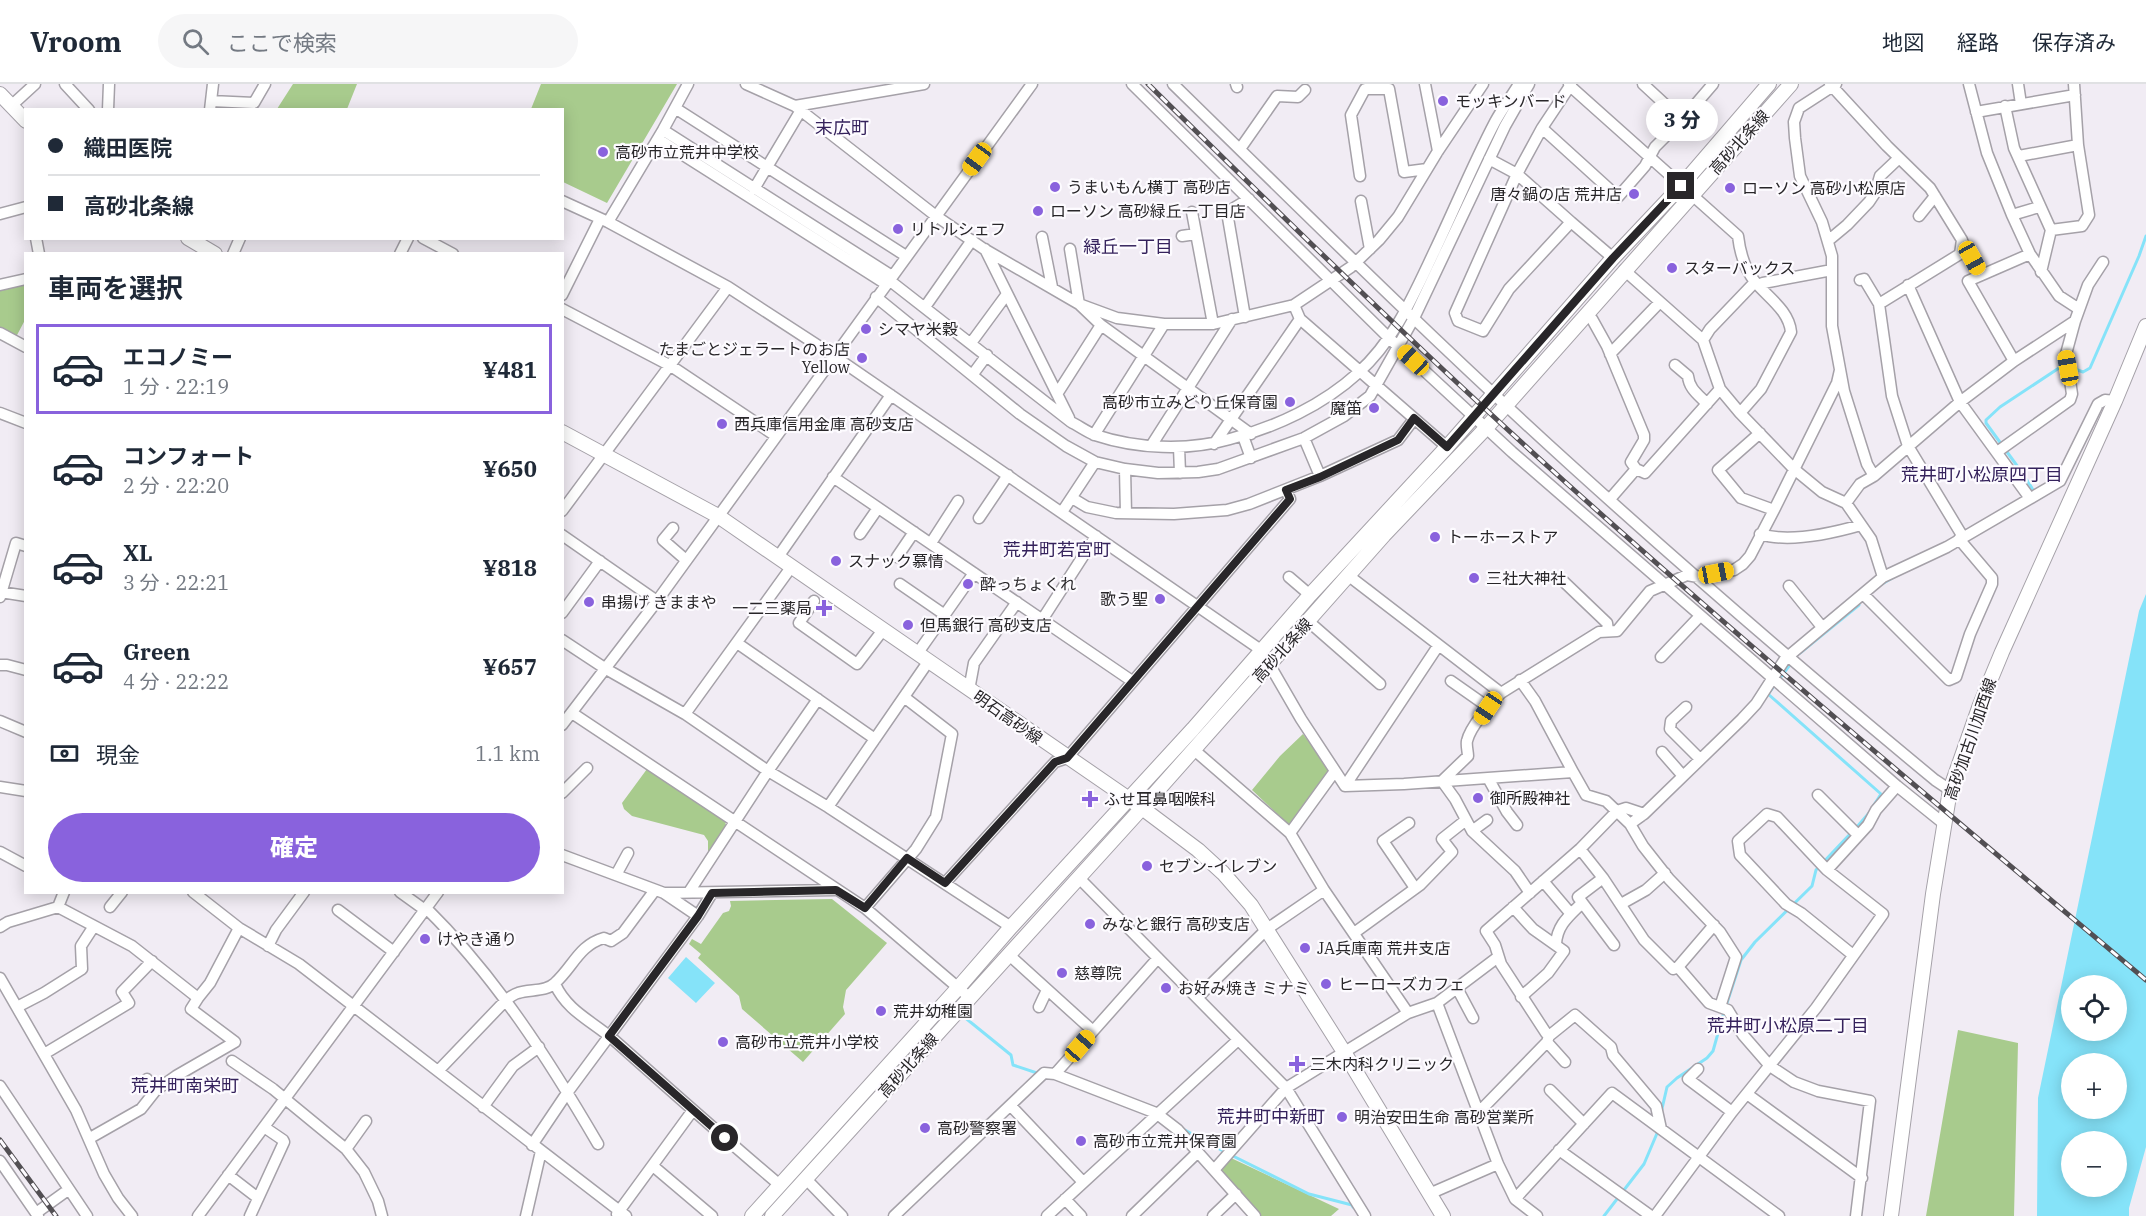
<!DOCTYPE html>
<html lang="ja">
<meta charset="utf-8">
<style>
:root{--surface:#fff;--page:#f6f6f7;--text:#1f2937;--muted:#747a83;--line:#e0e1e3;--accent:#8962dd}
body{margin:0;font-family:"IBM Plex Serif","Noto Sans JP",serif;background:var(--page);color:var(--text);height:100vh;display:flex;flex-direction:column;font-size:22px;white-space:nowrap}
*{box-sizing:border-box;margin:0}
p{font-size:20px;color:var(--muted)}
.icon{flex:none;width:33px;height:33px;fill:none;stroke:currentColor;stroke-width:2;stroke-linecap:round;stroke-linejoin:round}
.map{position:relative;flex:1;overflow:hidden}
.sheet{position:absolute;left:24px;top:168px;width:540px;height:642px;display:flex;flex-direction:column;background:var(--surface);border-radius:0px;box-shadow:0 3px 15px #0003}
.sheet>*{flex:none}
.hud{position:absolute;left:24px;top:24px;width:540px;height:132px;border-radius:0px;box-shadow:0 3px 15px #0003;display:grid;align-content:center;height:132px;padding:0 24px;background:var(--surface)}
.buttons{position:absolute;left:2061px;top:891px;display:grid;gap:12px}
.buttons a{display:grid;place-items:center;width:66px;height:66px;border-radius:50%;background:var(--surface);box-shadow:0 3px 15px #0003;font-size:30px}
.end{position:absolute;width:27px;height:27px;margin:-14px;border:8px solid #282629;background:#fff;box-shadow:0 0 0 3px #fff}
.from{border-radius:50%}
.bubble{position:absolute;height:42px;border-radius:21px;background:var(--surface);box-shadow:0 3px 15px #0003;font-size:20px;font-weight:800;line-height:42px;text-align:center}
.car{position:absolute;width:18px;height:36px;margin:-18px -9px;border-radius:8px;box-shadow:0 0 4px 2px #0007;background:linear-gradient(#f5c518 24%,#345 0 40%,#f5c518 0 76%,#345 0 86%,#f5c518 0)}
.hud b{display:flex;align-items:center;gap:21px;height:57px;font-size:22px}
.hud b+b{border-top:2px solid var(--line)}
.hud i{width:15px;height:15px;background:var(--text)}
ul{padding:0;list-style:none}
li{display:flex;align-items:center;gap:18px;height:90px;margin:0 12px 9px;padding:0 12px;border:3px solid transparent;border-radius:0px}
li div{flex:1}
li b{display:block;font-size:22px}
li em{font-style:normal;font-weight:800}
li.selected{border-color:var(--accent)}
li>.icon{width:54px;height:54px;stroke-width:1.5}
h2{padding:0 24px;font-size:27px;line-height:72px}
.pay{display:flex;align-items:center;gap:15px;height:66px;padding:0 24px;font-size:22px}
.pay p{margin-inline-start:auto}
.button{display:flex;gap:12px;margin-top:auto;padding:12px 24px}
.button a{flex:1;height:69px;border-radius:36px;background:var(--accent);color:#fff;font-size:24px;font-weight:800;line-height:69px;text-align:center}
header{display:flex;align-items:center;gap:36px;box-sizing:border-box;height:84px;padding:0 30px;background:var(--surface);border-bottom:2px solid var(--line)}
header strong{font-size:28px}
nav{display:flex;gap:33px;margin-inline-start:auto;font-size:21px}
.search{width:420px;height:54px;background:var(--page);display:flex;align-items:center;gap:15px;box-sizing:border-box;padding:0 21px;border-radius:33px;color:var(--muted);font-size:22px}
.map>svg:first-child{display:block}
.green{fill:#a8cb8d}
.water{fill:#85e3f9;fill-rule:evenodd}
.lines{fill:none;stroke-linecap:round;stroke-linejoin:round}
.stream{stroke:#85e3f9;stroke-width:3}
.minor-casing{stroke:#a5a1a8;stroke-width:13}
.major-casing{stroke:#a5a1a8;stroke-width:16}
.minor{stroke:#fff;stroke-width:10}
.major{stroke:#fff;stroke-width:14}
.rail-casing{stroke:#524f53;stroke-width:5}
.rail{stroke:#fdfbff;stroke-width:3;stroke-dasharray:9;stroke-linecap:butt}
.route{stroke:#282629;stroke-width:8}
.poi-dot{fill:#8962dd;stroke:#fdfbff;stroke-width:2}
.labels{text-anchor:middle;dominant-baseline:central;stroke-width:4.5;stroke-linejoin:round;paint-order:stroke}
.poi-label{font-size:16px;fill:#282629;stroke:#fdfbff;text-anchor:start}
.street-label{font-size:16px;fill:#282629;stroke:#fdfbff}
.neighbourhood-label{font-size:18px;fill:#35225c;stroke:#fdfbff}
</style>
<header>
<strong>Vroom</strong>
<div class="search"><svg class="icon" aria-label="search" viewBox="0 0 24 24"><circle cx="10" cy="10" r="6"/><path d="M15 15l6 6"/></svg>ここで検索</div>
<nav><a>地図</a><a>経路</a><a>保存済み</a></nav>
</header>
<div class="map">
<svg width="2146" height="1132" viewBox="0 0 2146 1132">
<rect width="100%" height="100%" fill="#f1ecf4"/>
<path class="green" d="M293,0H357L347,25H277Z
M541,0H677L607,119L563,98L562,26L531,25Z
M25,198V236L16,253L0,245V205Z
M1303,650L1329,684L1327,690L1292,741L1288,740L1252,706L1280,672Z
M647,685L725,735L726,743L708,768V757L704,751L632,732L624,725L622,719Z
M832,815L887,859L846,906L843,923L845,930L803,978L742,925L739,912L698,874L701,870L689,860L692,855L701,860L723,829L729,827L731,822L730,817Z
M1958,946L2018,959L2014,1132H1926Z
M1231,1074L1339,1125L1331,1132H1261L1220,1089Z"/>
<path class="water" d="M2146,510V1063L2129,1124V1132H2037L2038,1014L2139,527ZM2072,902H2116V946H2072ZM2072,980H2116V1024H2072ZM2072,1058H2116V1102H2072Z
M686,873L715,899L696,919L668,894Z"/>
<g class="lines">
<path class="stream" d="M2070,283L2083,288L2090,284L2139,172L2146,152
M2035,409L2023,390L1986,339V336L2000,323L2065,280
M1882,500L1894,493
M1800,569L1859,521
M1792,578L1768,610L1881,710L1874,721
M1856,744L1869,729
M1726,922L1741,876L1755,858L1812,802L1816,786L1851,749
M963,932L1011,971L1013,981L1040,990
M1661,1029L1667,1003L1677,994L1707,974L1713,967L1724,928
M1183,1045L1225,1068
M1231,1071L1309,1110L1352,1121L1353,1123
M1604,1132L1644,1080L1658,1047"/>
<g class="minor-casing">
<path id="minor" d="M65,0L89,26
M746,0L795,22L936,132L984,165L1079,220L1117,234L1164,240H1213L1294,221L1351,183L1379,156L1398,133L1438,67L1483,0
M1132,0L1389,254L1512,368L1897,702L1943,739
M1173,0C1305,129 1437,260 1574,384C1692,491 1813,595 1935,696L1950,706
M1236,0L1237,3
M1425,0L1438,67
M1569,0L1570,2L1542,44L1618,113L1645,82L1655,63L1682,36L1713,0
M1571,0L1570,2L1738,152C1740,169 1744,185 1756,199C1769,214 1789,227 1791,248L1761,305L1740,329
M1643,0L1682,36
M1830,0L1887,62L1930,104L1962,156L1960,170L1879,220L1892,312L1908,362L1963,453
M1836,0L1799,24L1794,38L1795,54L1800,92L1822,138L1832,172V242L1844,307L1867,380L1874,392L1860,400L1846,419L1871,455L1883,493
M1969,0L1987,69L2012,131L2030,170L2059,212L2079,225
M2018,0L2021,20
M211,17L254,19L265,0
M11,22L35,0
M795,22L924,0
M2005,22L2014,64L2051,146L2041,188
M675,24L906,172
M108,26L109,0
M210,26L213,0
M1976,28L2075,11
M663,46L892,192
M658,55L886,200
M1240,65L1277,12L1298,13L1305,6
M2019,72L2078,61
M1489,75L1517,90L1542,44
M1517,90L1571,138L1509,205L1483,247L1458,237L1455,229Z
M1360,92L1351,31L1365,5H1389L1404,88L1427,85
M754,105L801,26
M562,117L608,138L728,203L834,272L1261,566L1301,635L1345,702L1404,700L1573,688L1586,711L1606,717L1630,740L1644,730
M1361,117L1370,165
M1192,128L1213,240
M0,130L26,123
M2012,131L2039,123
M1919,132L1935,112
M608,138L663,46L688,0
M1571,138L1613,174
M2051,146L2082,142L2089,131L2078,61L2074,0
M1182,152L1196,150
M1042,153L1052,203
M36,154L39,170
M423,154L453,170
M1829,156L1847,141L1869,118L1875,109L1880,92L1899,74
M1962,157L1981,191
M985,165L1069,334
M1070,165L1079,220L1101,241L1251,350
M233,170L240,154
M400,170L408,154
M1624,186L1703,256L1720,305L1740,329L1794,385L1822,408L1846,419
M889,196L1071,338C1079,342 1087,348 1095,351C1137,365 1188,367 1230,355C1276,343 1323,321 1358,289C1395,256 1414,210 1435,166C1455,124 1473,80 1495,38C1502,25 1511,13 1519,0
M1860,196L1864,195L1879,220
M0,201L26,195
M1758,201L1763,199L1832,186
M1908,201L1960,318L2029,413
M562,211L600,135
M876,213L1020,330L1066,362L1095,378L1125,385L1158,389L1198,388L1218,385L1304,354L1344,332L1370,312L1414,234L1505,42L1529,0
M1294,221L1300,235L1447,363
M925,223L972,156
M562,225L671,282L776,352
M1245,233L1227,128L1249,115
M1592,235L1607,262L1644,351V356L1631,378L1636,385
M0,249L26,263
M1703,256L1710,245L1755,198
M971,259L1007,210
M1610,270L1660,218
M2014,277L1968,197L2030,170
M1675,281L1688,292C1689,305 1699,311 1707,320
M973,290L987,271
M1057,310L1101,241
M0,329L26,339
M1760,349L1718,386L1741,414L1774,426
M1094,351L1164,240
M1243,352L1251,374
M1304,354L1320,392
M1214,360L1300,235
M1151,362L1232,235
M1179,363L1180,389
M1997,368L2070,316L2072,310L2066,270L2075,237
M1125,385L1126,429
M1874,392L1960,318L2014,277L2075,237L2088,201L2103,178
M833,393L1132,597
M1072,414L1087,423L1116,429L1174,430L1227,426L1249,420L1320,392L1398,356L1414,335
M1610,415L1636,385L1645,389L1720,305
M562,427L728,203
M1062,428L1095,378
M979,434L1008,391
M673,444L663,456L686,476
M860,450L878,424
M1760,450C1788,459 1833,449 1861,441
M562,451L657,517
M931,459L958,417
M778,473L891,311
M897,473L914,448
M1349,492L1501,609
M1289,493L1310,511
M1562,496L1607,539L1608,547
M900,500L945,531
M1789,502L1822,543
M0,508L26,512
M1864,511L1949,596L1956,593L1970,550L1992,500V494L1959,455
M0,513L16,459L26,462
M814,517L799,539L857,580L883,546
M562,529L600,477
M1042,536L1096,452
M1308,537L1380,600
M562,556L606,585L685,630L768,687L828,723L1011,843
M737,559L875,655
M917,570L974,489
M1661,573L1700,532
M0,581H7L26,586
M1520,596L1535,617L1573,688
M1451,597L1488,623
M969,606L974,579L1017,518
M1686,623L1671,637L1670,645L1700,675
M572,629L865,824L969,913
M685,630L792,482
M0,637L26,648
M562,641L657,517L1032,0
M1193,665L1290,749L1324,806L1408,929L1286,1004L1214,1086
M1662,668L1683,692
M1488,694L1507,728L1517,741
M1442,697L1468,672C1468,668 1466,661 1467,657C1470,643 1491,619 1501,609L1599,548L1617,547L1650,507L1687,491L1698,493L1734,486L1743,480L1750,472L1774,426L1837,299L1840,286
M1442,697L1455,715L1472,747L1515,787L1530,809
M1345,702L1438,562
M0,703L26,707
M562,709L587,684
M1818,711L1858,751
M828,723L928,578
M1409,739L1383,757L1415,804
M1630,740L1643,762L1669,795L1720,848L1736,873L1720,923
M1472,747L1487,736
M1290,749L1335,687
M1580,765L1603,794L1644,856L1673,885L1678,883L1709,919L1728,926L1743,951L1770,982L1794,998L1818,1007L1870,1017L1856,1132
M0,768L26,782
M562,771L664,809L698,832
M1827,786L1868,741L1876,726L1897,702
M616,791L628,769
M1079,794L1286,1004L1365,1132
M1603,794L1578,813L1614,861
M1543,797L1571,830
M945,799L1055,678L1067,674L1290,415L1286,406
M193,808L239,844L299,880L626,1132
M400,808L425,826
M689,808L768,687L818,615
M664,809L835,806
M1621,820L1646,806L1665,789
M58,823L64,808
M110,823L122,808
M1513,823L1533,845L1564,867L1548,889L1521,913
M426,824C496,893 549,976 598,1060
M865,824L916,765L936,733L952,650L904,613
M338,826L394,868
M0,843L8,838L58,823L132,862L198,914L191,925L235,958L176,992L156,1006L141,1025L90,1054
M1354,849L1420,801L1452,768L1442,755L1466,736
M1556,860C1557,841 1569,832 1582,819
M268,862L276,846L304,808
M1008,870L1093,947
M1678,883L1714,841
M0,894L76,1026L104,1090L118,1114L132,1132
M555,900C567,927 592,937 614,956C669,1005 724,1054 781,1102
M1457,904L1473,934
M1198,913L1267,845L1324,806
M198,914L210,899L239,844
M1437,919L1498,1080L1515,1115
M17,923L44,909L82,885L81,862L94,842
M1039,923L1047,906
M1408,929L1437,919L1498,873
M1547,958L1565,978
M44,970L129,919L122,908L152,877
M232,977L273,1005L346,1065L364,1088L378,1117L382,1132
M1698,985L1688,995L1732,1028
M438,987L506,916C510,913 514,910 518,909C530,905 546,908 555,899C573,883 579,861 604,854L611,857L623,849L655,806
M1055,990L1156,1029L1178,1046L1255,1132
M147,995L157,1006
M0,1002L87,1132
M1550,1006L1584,1040
M1747,1010L1862,1094
M1011,1022L1083,1098
M483,1023L513,982L539,963
M1478,1029L1547,958L1549,952
M1661,1045L1656,1022L1613,971L1611,963L1575,931L1549,952L1546,949L1501,880L1495,861L1486,847L1580,765L1617,727L1626,724L1644,730L1742,635L1756,620L1785,575L1883,493L1947,463L2060,397L2098,320L2105,316L2115,317
M532,1061L567,1009L698,832L712,809
M346,1065L366,1037
M1559,1066L1651,1132
M0,1077L38,1132
M653,1082L712,1132
M228,1091L258,1114
M806,1095L842,1132
M1429,1110L1498,1080
M1065,1115L1081,1132
M36,1129L68,1106
M617,1130L693,1026
M198,1132L438,808
M250,1132L284,1058L283,1056L264,1043
M526,1132L541,1067
M894,1132L1044,989L1055,990L1158,874
M1047,1132L1238,956
M1132,1132L1197,1069
M1213,1132L1236,1110
M1537,1132L1515,1115L1612,1009L1779,1132
M1655,1132L1732,1028L1816,924L1883,830L1827,786L1777,733L1767,730L1738,757L1740,771L1786,820L1801,829L1853,871"/>
</g>
<g class="major-casing">
<path id="major" d="M0,10L26,37
M188,154L215,170
M562,348L718,432L1142,724L1198,766L1223,789L1251,821L1344,968L1443,1132
M752,1132L958,904L1011,843L1193,645L1310,511L1447,363L1613,174L1681,102L1769,0
M772,1132L1142,724L1384,451L1486,344L1791,0
M1891,1132L1933,810L1950,706L1980,621L2002,568L2115,317L2146,242"/>
</g>
<use href="#minor" class="minor"/>
<use href="#major" class="major"/>
<g class="rail-casing">
<path id="rail" d="M1148,0C1284,134 1421,268 1563,396C1753,567 1950,731 2146,896
M0,1056L56,1132"/>
</g>
<use href="#rail" class="rail"/>
</g>
<g class="lines">
<path class="route" d="M725,1054L609,952L698,832L712,809L836,806L865,824L907,774L945,799L1055,678L1067,674L1290,415L1286,406L1320,393L1398,356L1414,334L1447,363L1613,174L1681,102"/>
</g>
<g class="poi-dot">
<circle cx="1443" cy="17" r="6"/>
<circle cx="603" cy="68" r="6"/>
<circle cx="1055" cy="103" r="6"/>
<circle cx="1730" cy="104" r="6"/>
<circle cx="1634" cy="110" r="6"/>
<circle cx="1038" cy="127" r="6"/>
<circle cx="898" cy="145" r="6"/>
<circle cx="1672" cy="184" r="6"/>
<circle cx="866" cy="245" r="6"/>
<circle cx="862" cy="274" r="6"/>
<circle cx="1290" cy="318" r="6"/>
<circle cx="1374" cy="324" r="6"/>
<circle cx="722" cy="340" r="6"/>
<circle cx="1435" cy="453" r="6"/>
<circle cx="836" cy="477" r="6"/>
<circle cx="1474" cy="494" r="6"/>
<circle cx="968" cy="500" r="6"/>
<circle cx="1160" cy="515" r="6"/>
<circle cx="589" cy="518" r="6"/>
<path d="M821 515h6v6h6v6h-6v6h-6v-6h-6v-6h6z"/>
<circle cx="908" cy="541" r="6"/>
<circle cx="1478" cy="714" r="6"/>
<path d="M1087 706h6v6h6v6h-6v6h-6v-6h-6v-6h6z"/>
<circle cx="1147" cy="782" r="6"/>
<circle cx="1090" cy="840" r="6"/>
<circle cx="425" cy="855" r="6"/>
<circle cx="1305" cy="864" r="6"/>
<circle cx="1062" cy="889" r="6"/>
<circle cx="1326" cy="900" r="6"/>
<circle cx="1166" cy="904" r="6"/>
<circle cx="881" cy="927" r="6"/>
<circle cx="723" cy="958" r="6"/>
<path d="M1294 971h6v6h6v6h-6v6h-6v-6h-6v-6h6z"/>
<circle cx="1342" cy="1033" r="6"/>
<circle cx="925" cy="1044" r="6"/>
<circle cx="1081" cy="1057" r="6"/>
</g>
<g class="labels">
<g class="poi-label">
<text x="1455" y="17">モッキンバード</text>
<text x="615" y="68">高砂市立荒井中学校</text>
<text x="1067" y="103">うまいもん横丁 高砂店</text>
<text x="1742" y="104">ローソン 高砂小松原店</text>
<text x="1622" y="110" text-anchor="end">唐々鍋の店 荒井店</text>
<text x="1050" y="127">ローソン 高砂緑丘一丁目店</text>
<text x="910" y="145">リトルシェフ</text>
<text x="1684" y="184">スターバックス</text>
<text x="878" y="245">シマヤ米穀</text>
<text x="850" y="265" text-anchor="end">たまごとジェラートのお店<tspan x="850" dy="18">Yellow</tspan></text>
<text x="1278" y="318" text-anchor="end">高砂市立みどり丘保育園</text>
<text x="1362" y="324" text-anchor="end">魔笛</text>
<text x="734" y="340">西兵庫信用金庫 高砂支店</text>
<text x="1447" y="453">トーホーストア</text>
<text x="848" y="477">スナック慕情</text>
<text x="1486" y="494">三社大神社</text>
<text x="980" y="500">酔っちょくれ</text>
<text x="1148" y="515" text-anchor="end">歌う聖</text>
<text x="601" y="518">串揚げ きままや</text>
<text x="812" y="524" text-anchor="end">一二三薬局</text>
<text x="920" y="541">但馬銀行 高砂支店</text>
<text x="1490" y="714">御所殿神社</text>
<text x="1104" y="715">ふせ耳鼻咽喉科</text>
<text x="1159" y="782">セブン-イレブン</text>
<text x="1102" y="840">みなと銀行 高砂支店</text>
<text x="437" y="855">けやき通り</text>
<text x="1317" y="864">JA兵庫南 荒井支店</text>
<text x="1074" y="889">慈尊院</text>
<text x="1338" y="900">ヒーローズカフェ</text>
<text x="1178" y="904">お好み焼き ミナミ</text>
<text x="893" y="927">荒井幼稚園</text>
<text x="735" y="958">高砂市立荒井小学校</text>
<text x="1310" y="980">三木内科クリニック</text>
<text x="1354" y="1033">明治安田生命 高砂営業所</text>
<text x="937" y="1044">高砂警察署</text>
<text x="1093" y="1057">高砂市立荒井保育園</text>
</g>
<g class="street-label">
<text transform="translate(1739 58) rotate(-48)">高砂北条線</text>
<text transform="translate(1282 566) rotate(-48)">高砂北条線</text>
<text transform="translate(1008 633) rotate(35)">明石高砂線</text>
<text transform="translate(1970 655) rotate(-71)">高砂加古川加西線</text>
<text transform="translate(908 981) rotate(-48)">高砂北条線</text>
</g>
<g class="neighbourhood-label">
<text x="842" y="43">末広町</text>
<text x="1128" y="162">緑丘一丁目</text>
<text x="1982" y="390">荒井町小松原四丁目</text>
<text x="1057" y="465">荒井町若宮町</text>
<text x="1788" y="941">荒井町小松原二丁目</text>
<text x="185" y="1001">荒井町南栄町</text>
<text x="1271" y="1032">荒井町中新町</text>
</g>
</g>
</svg>
<div class="buttons">
<a><svg class="icon" aria-label="locate" viewBox="0 0 24 24"><circle cx="12" cy="12" r="6"/><path d="M12 2v4M12 18v4M2 12h4M18 12h4"/></svg></a>
<a>+</a>
<a>−</a>
</div>
<i class="end from" style="left:725px;top:1054px"></i>
<i class="end" style="left:1681px;top:102px"></i>
<div class="bubble" style="left:1646px;top:15px;width:72px">3 分</div>
<i class="car" style="left:977px;top:75px;rotate:216deg"></i>
<i class="car" style="left:1972px;top:174px;rotate:151deg"></i>
<i class="car" style="left:1413px;top:276px;rotate:313deg"></i>
<i class="car" style="left:2068px;top:284px;rotate:350deg"></i>
<i class="car" style="left:1716px;top:489px;rotate:79deg"></i>
<i class="car" style="left:1488px;top:624px;rotate:214deg"></i>
<i class="car" style="left:1080px;top:962px;rotate:41deg"></i>
<div class="hud">
<b><i class="from"></i>織田医院</b>
<b><i></i>高砂北条線</b>
</div>
<section class="sheet">
<h2>車両を選択</h2>
<ul>
<li class="selected"><svg class="icon" aria-label="car" viewBox="0 0 24 24"><path d="M5 17H2v-5l4-1 3-4h7l3 4 3 1v5h-3M9 17h6M6 11h13"/><circle cx="7" cy="17" r="2"/><circle cx="17" cy="17" r="2"/></svg><div><b>エコノミー</b><p>1 分 · 22:19</p></div><em>¥481</em></li>
<li><svg class="icon" aria-label="car" viewBox="0 0 24 24"><path d="M5 17H2v-5l4-1 3-4h7l3 4 3 1v5h-3M9 17h6M6 11h13"/><circle cx="7" cy="17" r="2"/><circle cx="17" cy="17" r="2"/></svg><div><b>コンフォート</b><p>2 分 · 22:20</p></div><em>¥650</em></li>
<li><svg class="icon" aria-label="car" viewBox="0 0 24 24"><path d="M5 17H2v-5l4-1 3-4h7l3 4 3 1v5h-3M9 17h6M6 11h13"/><circle cx="7" cy="17" r="2"/><circle cx="17" cy="17" r="2"/></svg><div><b>XL</b><p>3 分 · 22:21</p></div><em>¥818</em></li>
<li><svg class="icon" aria-label="car" viewBox="0 0 24 24"><path d="M5 17H2v-5l4-1 3-4h7l3 4 3 1v5h-3M9 17h6M6 11h13"/><circle cx="7" cy="17" r="2"/><circle cx="17" cy="17" r="2"/></svg><div><b>Green</b><p>4 分 · 22:22</p></div><em>¥657</em></li>
</ul>
<div class="pay"><svg class="icon" aria-label="cash" viewBox="0 0 24 24"><path d="M3 7h18v10H3z"/><circle cx="12" cy="12" r="2"/></svg>現金<p>1.1 km</p></div>
<div class="button"><a>確定</a></div>
</section>
</div>
